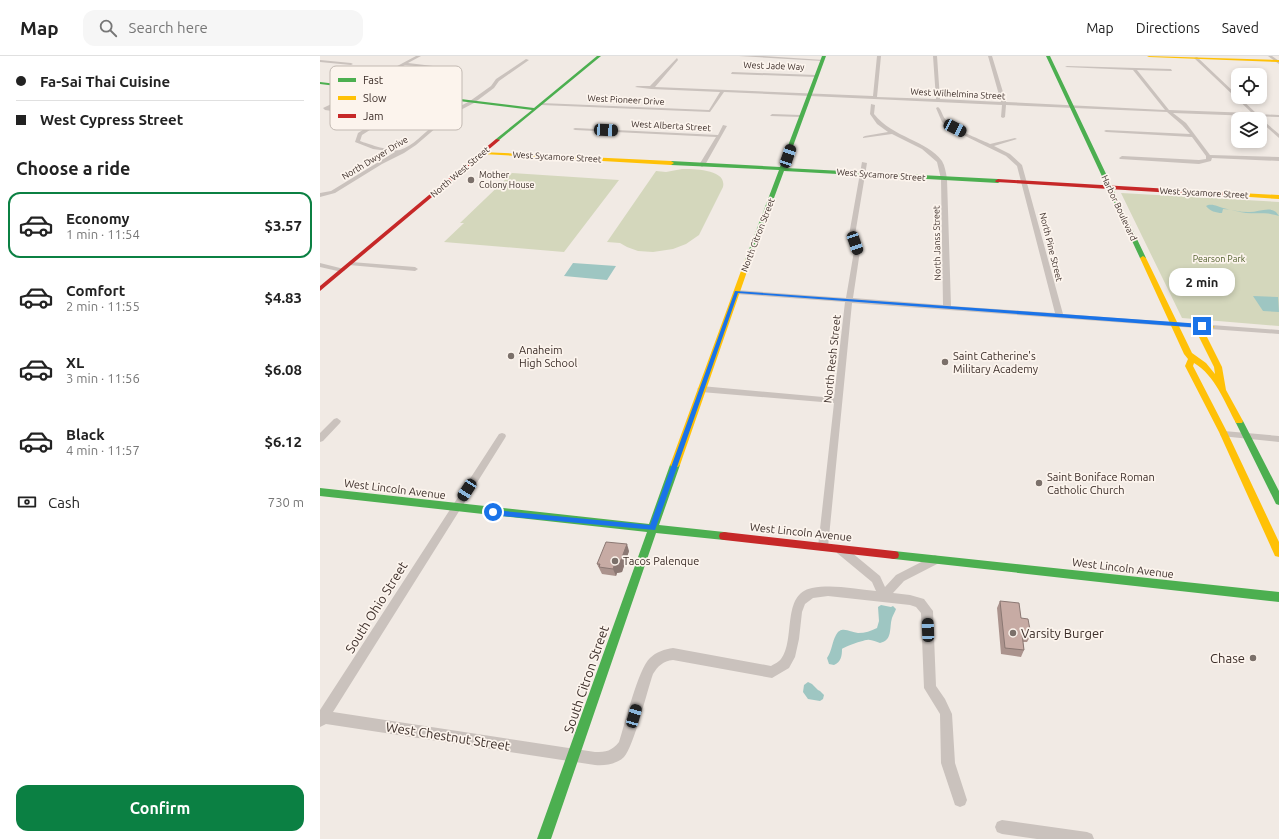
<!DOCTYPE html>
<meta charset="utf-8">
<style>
:root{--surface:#fff;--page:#f6f6f6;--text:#222;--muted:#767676;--line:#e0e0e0;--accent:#0b8043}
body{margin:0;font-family:Ubuntu,sans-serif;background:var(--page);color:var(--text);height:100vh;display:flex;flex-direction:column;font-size:15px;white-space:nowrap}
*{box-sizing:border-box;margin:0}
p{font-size:13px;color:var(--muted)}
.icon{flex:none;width:22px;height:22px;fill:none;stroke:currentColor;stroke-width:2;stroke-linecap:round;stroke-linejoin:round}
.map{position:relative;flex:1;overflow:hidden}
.details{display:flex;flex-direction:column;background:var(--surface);width:320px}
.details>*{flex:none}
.guide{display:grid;align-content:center;height:88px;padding:0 16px;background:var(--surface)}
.buttons{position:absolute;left:911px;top:12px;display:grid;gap:8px}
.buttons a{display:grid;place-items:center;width:36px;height:36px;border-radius:8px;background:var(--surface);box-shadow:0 2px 6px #0003;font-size:20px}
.end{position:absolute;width:18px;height:18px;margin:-9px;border:5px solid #1a73e8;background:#fff;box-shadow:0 0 0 2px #fff}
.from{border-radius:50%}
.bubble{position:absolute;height:28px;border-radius:12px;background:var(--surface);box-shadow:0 2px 6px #0003;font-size:13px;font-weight:700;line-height:28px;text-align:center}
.car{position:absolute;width:12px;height:24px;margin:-12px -6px;border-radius:5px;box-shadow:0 0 3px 1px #0007;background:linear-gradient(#222 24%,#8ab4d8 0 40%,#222 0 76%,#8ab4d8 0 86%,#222 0)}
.guide b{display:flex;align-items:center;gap:14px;height:38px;font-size:15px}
.guide b+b{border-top:1px solid var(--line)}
.guide i{width:10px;height:10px;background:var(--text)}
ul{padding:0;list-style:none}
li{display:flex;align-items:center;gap:12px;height:66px;margin:0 8px 6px;padding:0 8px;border:2px solid transparent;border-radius:12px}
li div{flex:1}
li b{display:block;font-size:15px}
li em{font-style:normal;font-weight:700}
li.active{border-color:var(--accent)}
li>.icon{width:36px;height:36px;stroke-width:1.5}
h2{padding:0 16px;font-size:18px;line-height:48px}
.pay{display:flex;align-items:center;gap:10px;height:44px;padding:0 16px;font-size:15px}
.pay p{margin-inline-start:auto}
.primary-button{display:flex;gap:8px;margin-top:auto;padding:8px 16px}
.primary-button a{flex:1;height:46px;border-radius:12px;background:var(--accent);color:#fff;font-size:16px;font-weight:700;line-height:46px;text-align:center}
header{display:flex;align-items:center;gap:24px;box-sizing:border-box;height:56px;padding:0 20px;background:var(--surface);border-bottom:1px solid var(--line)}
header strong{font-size:19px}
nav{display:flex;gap:22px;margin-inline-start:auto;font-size:14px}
.search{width:280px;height:36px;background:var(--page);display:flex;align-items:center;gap:10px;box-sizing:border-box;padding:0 14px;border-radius:12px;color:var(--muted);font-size:15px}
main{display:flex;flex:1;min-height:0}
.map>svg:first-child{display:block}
.green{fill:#d4d7bc}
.water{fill:#9ec6c2}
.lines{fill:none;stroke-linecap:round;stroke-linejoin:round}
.street{fill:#cac2bd;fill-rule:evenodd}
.fast{fill:#4caf50;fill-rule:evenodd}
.slow{fill:#ffc107;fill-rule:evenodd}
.jam{fill:#c62828;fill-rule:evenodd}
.wall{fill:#ab938d}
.shaded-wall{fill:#8b7873}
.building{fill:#c7aba4;stroke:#8b7873}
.route{fill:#1a73e8}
.poi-dot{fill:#7b706a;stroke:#fcf4ed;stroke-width:1.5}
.labels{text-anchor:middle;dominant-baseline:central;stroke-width:3.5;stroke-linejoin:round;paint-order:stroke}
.far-street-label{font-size:9px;fill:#3c2e29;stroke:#fcf4ed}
.far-poi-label{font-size:9px;fill:#3c2e29;stroke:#fcf4ed;text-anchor:start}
.far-park-label{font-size:9px;fill:#4f5e2a;stroke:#fcf4ed}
.poi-label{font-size:11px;fill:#3c2e29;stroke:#fcf4ed;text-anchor:start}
.street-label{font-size:11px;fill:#3c2e29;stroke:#fcf4ed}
.near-street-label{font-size:13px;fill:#3c2e29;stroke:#fcf4ed}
.near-poi-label{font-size:13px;fill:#3c2e29;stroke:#fcf4ed;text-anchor:start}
.key{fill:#fcf4ed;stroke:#c2b9b2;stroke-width:1}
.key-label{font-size:11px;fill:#3c2e29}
</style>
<header>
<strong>Map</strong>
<div class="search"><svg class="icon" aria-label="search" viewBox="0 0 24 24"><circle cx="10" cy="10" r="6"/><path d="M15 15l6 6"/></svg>Search here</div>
<nav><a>Map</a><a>Directions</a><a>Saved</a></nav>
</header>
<main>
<section class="details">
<div class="guide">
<b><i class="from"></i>Fa-Sai Thai Cuisine</b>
<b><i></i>West Cypress Street</b>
</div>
<h2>Choose a ride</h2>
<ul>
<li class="active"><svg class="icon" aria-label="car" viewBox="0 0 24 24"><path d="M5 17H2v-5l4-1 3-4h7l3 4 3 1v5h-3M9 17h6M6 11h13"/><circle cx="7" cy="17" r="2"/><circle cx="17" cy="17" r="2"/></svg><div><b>Economy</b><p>1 min · 11:54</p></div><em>$3.57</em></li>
<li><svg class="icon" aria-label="car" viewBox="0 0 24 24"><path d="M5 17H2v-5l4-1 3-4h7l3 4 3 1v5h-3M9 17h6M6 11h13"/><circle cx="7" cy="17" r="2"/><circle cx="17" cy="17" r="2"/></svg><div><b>Comfort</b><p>2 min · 11:55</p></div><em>$4.83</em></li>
<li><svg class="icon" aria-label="car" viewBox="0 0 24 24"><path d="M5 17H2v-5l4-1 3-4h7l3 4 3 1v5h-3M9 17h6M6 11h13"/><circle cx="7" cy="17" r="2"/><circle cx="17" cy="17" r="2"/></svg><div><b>XL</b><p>3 min · 11:56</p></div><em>$6.08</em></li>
<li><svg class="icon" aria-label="car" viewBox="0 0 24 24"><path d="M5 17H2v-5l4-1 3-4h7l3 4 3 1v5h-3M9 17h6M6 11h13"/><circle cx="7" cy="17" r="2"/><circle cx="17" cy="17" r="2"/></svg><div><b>Black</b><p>4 min · 11:57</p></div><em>$6.12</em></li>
</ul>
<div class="pay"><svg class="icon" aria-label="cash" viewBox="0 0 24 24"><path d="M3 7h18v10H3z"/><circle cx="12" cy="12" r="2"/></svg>Cash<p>730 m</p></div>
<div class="primary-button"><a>Confirm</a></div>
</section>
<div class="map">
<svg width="959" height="783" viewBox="0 0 959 783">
<rect width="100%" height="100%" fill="#f1eae4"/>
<path class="green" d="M362,113C374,113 407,113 403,131L379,179L366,188L353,193L333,196L318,195L307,191L300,187L287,186L336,115L346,116Z
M192,117L299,124L244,196L124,186L144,167H140Z
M801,137L959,146V270L862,262Z"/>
<path class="water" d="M888,149C895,148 898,151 903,152C911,154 920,156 928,156C936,157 949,150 956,156C957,157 958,159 959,160C948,156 937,158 926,157C918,156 911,153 903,153L902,157C896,157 890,155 886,150Z
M253,207L296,210L287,224L244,220Z
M933,240L958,241L959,256L943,255Z
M561,549L571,551L573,550L576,553C575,556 573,559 572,562C569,572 573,584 560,587C556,586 551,583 547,584C543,584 524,591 522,593C522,600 521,606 514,609L509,608L507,602C512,595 512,586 516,579C521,569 530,576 538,577C545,577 551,575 557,572L559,565L558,551Z
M488,626L492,628L498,634L500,635L504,639L503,643L500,645L488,643L483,636L484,629Z"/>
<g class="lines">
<path class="street" d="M96,0H101L88,7L138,13L136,14L85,9L41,32L38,31Z
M419,0H443L504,4L502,5Z
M557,0H561L557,41L616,43L613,0H617L620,43L681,46L668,0H672L686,46L845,54L813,14L745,11L747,10L851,13L852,15L817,14L849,54L932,57L874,2L877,1L937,58L959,59V61L853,57L866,67L890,99L959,101V105L892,102L891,105L879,108L800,103L799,102L802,100L879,104L886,103V100L872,81L786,76L784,75L786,74L870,78L862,69L847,56L686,49L685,61L683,62L681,61L682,49L404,36L390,56L221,49L219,48L221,47L389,54L400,36L331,33L315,31L317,30H330L357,2L358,4L335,31L553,40Z
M948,0H952L959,5V8Z
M206,3L209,4L179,25L174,32L154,47L131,59L96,89L84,97L62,108L15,137L0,141V137L11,135L75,96L53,93L35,86L38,77L62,62L5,54L3,52L47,31L48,33L10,52L116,67L127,57L150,45L171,30L176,23ZM67,63L114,69C104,77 93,90 80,94C72,96 48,88 40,85L42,79Z
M0,4L31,7L33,8L31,9L0,6Z
M412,16L496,19L498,20L496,21L411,18Z
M105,29L108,30L94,39H92V37Z
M551,48L555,49L554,58C573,82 607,84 622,105C625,110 626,117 627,123L631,250L735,257L697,110L686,100L633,74L622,66L616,52L618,51C622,54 622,60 626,64C634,74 658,82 670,88L695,82L697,83L674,90L690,98L702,109L743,258L959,274V278L532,247L508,491L507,494L503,495L499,494L498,491L514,347L381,336L377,333L381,330L514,342L525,246L416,238L413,236L416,234L526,242L534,195L529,179L542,106L547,107L535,179L540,195L533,242L623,249L621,123L617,106L602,93L572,78L543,82V81L545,80L568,76L557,68L550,58Z
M452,58L481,59L483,60L481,61L450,60Z
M940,62L959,78V82L940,65V63H938Z
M403,69L407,70L385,109L382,111L379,109L396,81L255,74L253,73L255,72L398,79Z
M31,206L95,211L98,213L95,215L29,209L28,208Z
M0,207L24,213L25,214L22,216L0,211Z
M17,362L21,365L20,367L3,385L0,386V377L14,363Z
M904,375L959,380V386L901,380L900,378L901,376Z
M182,377L185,378L186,380L185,382L13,656L275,696C286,696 292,695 299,686C305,668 318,613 330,602C336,596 345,593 353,592L451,610C454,608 459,606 461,603C476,584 461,538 492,532C513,528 535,533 556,535L552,526L517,497L516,494L517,491L521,490L525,491L560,520L565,531L576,519L615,499L619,501L620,504L619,507L584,525L573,537L590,539L604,543L613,555L616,630L625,643L632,658L635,707L647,744L645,749L640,751L635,749L621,707L620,658L604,632L601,557L596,551L590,549L508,540L493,542L485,548L482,556L479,583L475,601L469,612L452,622L353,604C343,605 338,610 333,618C327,635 314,690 304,701C297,708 285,710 275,709L6,668L0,671V654L179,378Z
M682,764L767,776L772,778L774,783H717L682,778L677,776L675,771L677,766Z"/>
<path class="fast" d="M277,0H281L178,85L176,84V83L212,54L0,28V26L214,52Z
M502,0H506L465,112L678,123L681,125L678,127L464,115L431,204L426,205L425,204L459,114L351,109L348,107L351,105L460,111Z
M726,0H730L826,202L825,203L820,202Z
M919,362L923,365L959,435V449L956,448L915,365Z
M355,406L358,407L360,409L339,469L404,476L408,477L409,480L408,483L404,484L336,477L231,783H217L327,476L0,440V432L329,468L350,409L352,407Z
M574,495L959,536V546L574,503L570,502L569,499L570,496Z"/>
<path class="slow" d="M827,0L959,4V6L829,1Z
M161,96L351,105L354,107L351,109L163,98H161Z
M902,136L959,139V143L900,139L899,138Z
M823,200L826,202L872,297L886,307L895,318L894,311L877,277L880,271L891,269L895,271L886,274L885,277L902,311L906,334L923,365L922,367H916C905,347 895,319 874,307L873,310L907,376L959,486V501L955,500L899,376L865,310L868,303L864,298L820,202Z
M428,202L431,204L360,409L358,411H352L350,409L425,204Z"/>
<path class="jam" d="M176,83L180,84L0,235V230Z
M678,123L902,136L905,138L902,140L676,126L675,125Z
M404,476L574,495L578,496L579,499L578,502L574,503L404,484L400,483L399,480L400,477Z"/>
</g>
<path class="wall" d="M309,495L302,516L297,517L296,520L282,518L277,508Z
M680,545L701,562L711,579L707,586H703L704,594L701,601L681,598L677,552Z"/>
<path class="shaded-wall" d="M307,488L309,495L302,516L297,517L296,520L293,513Z"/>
<path class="building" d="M286,486L307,488L299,509L294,510L293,513L279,511L280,508H277Z
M680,545L699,547L701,562L708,563L711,579L702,578L704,594L685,592Z"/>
<path class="route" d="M415,235L882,268L884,270L882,272L418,237L335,474L171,459V454H173L330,469Z"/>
<g class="poi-dot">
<circle cx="151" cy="124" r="4"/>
<circle cx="191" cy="300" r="4"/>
<circle cx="625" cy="306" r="4"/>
<circle cx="719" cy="427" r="4"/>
<circle cx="295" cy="505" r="4"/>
<circle cx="693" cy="577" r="4"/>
<circle cx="933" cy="602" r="4"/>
</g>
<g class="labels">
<g class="far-street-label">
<text transform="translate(454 10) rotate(2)">West Jade Way</text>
<text transform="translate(638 38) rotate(3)">West Wilhelmina Street</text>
<text transform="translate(306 44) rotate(3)">West Pioneer Drive</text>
<text transform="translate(351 70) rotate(3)">West Alberta Street</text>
<text transform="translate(237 101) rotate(3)">West Sycamore Street</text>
<text transform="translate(55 102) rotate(-31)">North Dwyer Drive</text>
<text transform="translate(140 116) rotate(-40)">North West Street</text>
<text transform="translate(561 119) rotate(4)">West Sycamore Street</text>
<text transform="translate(884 137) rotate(3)">West Sycamore Street</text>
<text transform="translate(799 152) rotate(65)">Harbor Boulevard</text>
<text transform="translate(438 179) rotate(-69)">North Citron Street</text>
<text transform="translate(617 187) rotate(-91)">North Janss Street</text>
<text transform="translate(731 191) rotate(76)">North Pine Street</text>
</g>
<g class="far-poi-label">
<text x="159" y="119">Mother<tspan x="159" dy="10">Colony House</tspan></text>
</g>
<g class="far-park-label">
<text x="899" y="203">Pearson Park</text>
</g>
<g class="poi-label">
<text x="199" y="294">Anaheim<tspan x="199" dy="13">High School</tspan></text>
<text x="633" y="300">Saint Catherine's<tspan x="633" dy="13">Military Academy</tspan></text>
<text x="727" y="421">Saint Boniface Roman<tspan x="727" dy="13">Catholic Church</tspan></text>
<text x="303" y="505">Tacos Palenque</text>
</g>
<g class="street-label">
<text transform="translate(512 303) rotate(-84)">North Resh Street</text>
<text transform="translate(75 433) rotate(7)">West Lincoln Avenue</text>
<text transform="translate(481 476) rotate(6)">West Lincoln Avenue</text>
<text transform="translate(803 512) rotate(7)">West Lincoln Avenue</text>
</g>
<g class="near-street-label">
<text transform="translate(56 551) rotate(-58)">South Ohio Street</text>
<text transform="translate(266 623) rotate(-71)">South Citron Street</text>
<text transform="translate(128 680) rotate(9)">West Chestnut Street</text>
</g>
<g class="near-poi-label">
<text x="701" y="577">Varsity Burger</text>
<text x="925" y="602" text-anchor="end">Chase</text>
</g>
</g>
<rect x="10" y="10" width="132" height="64" rx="6" class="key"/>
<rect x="18" y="22" width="18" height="4" fill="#4caf50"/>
<rect x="18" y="40" width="18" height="4" fill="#ffc107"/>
<rect x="18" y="58" width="18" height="4" fill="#c62828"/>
<g class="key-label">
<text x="43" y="28">Fast</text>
<text x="43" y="46">Slow</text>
<text x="43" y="64">Jam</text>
</g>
</svg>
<div class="buttons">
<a><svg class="icon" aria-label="locate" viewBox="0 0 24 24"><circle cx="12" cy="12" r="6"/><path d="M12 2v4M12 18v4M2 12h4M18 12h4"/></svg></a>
<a><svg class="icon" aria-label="layers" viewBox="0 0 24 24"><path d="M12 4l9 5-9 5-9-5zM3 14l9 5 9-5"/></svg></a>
</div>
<i class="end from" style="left:173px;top:456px"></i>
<i class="end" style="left:882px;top:270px"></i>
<div class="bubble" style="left:849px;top:212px;width:66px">2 min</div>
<i class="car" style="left:635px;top:72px;rotate:117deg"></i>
<i class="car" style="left:286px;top:74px;rotate:93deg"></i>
<i class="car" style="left:468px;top:100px;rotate:19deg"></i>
<i class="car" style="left:535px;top:187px;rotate:161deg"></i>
<i class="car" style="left:147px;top:434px;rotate:213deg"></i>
<i class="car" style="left:608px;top:574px;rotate:358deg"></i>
<i class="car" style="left:314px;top:660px;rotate:16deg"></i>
</div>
</main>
